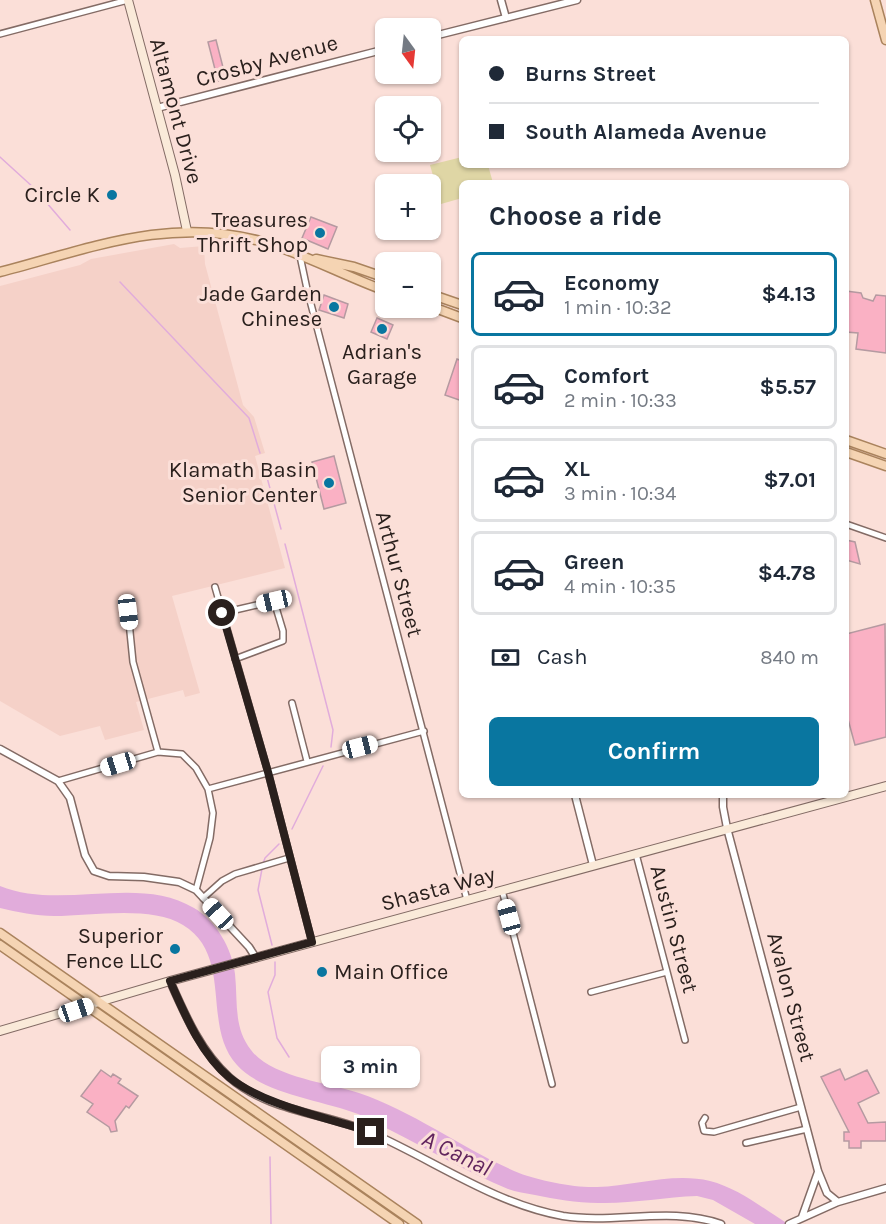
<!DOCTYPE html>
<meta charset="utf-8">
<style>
:root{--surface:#fff;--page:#f6f6f7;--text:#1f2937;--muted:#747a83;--line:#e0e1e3;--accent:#0976a0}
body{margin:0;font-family:Karla,sans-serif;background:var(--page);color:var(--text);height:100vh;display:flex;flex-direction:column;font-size:22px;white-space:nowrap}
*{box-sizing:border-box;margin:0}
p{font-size:20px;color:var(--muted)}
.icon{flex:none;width:33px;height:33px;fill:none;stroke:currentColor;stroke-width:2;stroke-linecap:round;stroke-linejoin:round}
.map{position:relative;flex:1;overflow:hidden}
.details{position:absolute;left:459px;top:180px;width:390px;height:618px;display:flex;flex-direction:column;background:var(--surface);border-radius:9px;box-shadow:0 2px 4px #0004}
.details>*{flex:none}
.hud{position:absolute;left:459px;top:36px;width:390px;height:132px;border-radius:9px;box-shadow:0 2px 4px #0004;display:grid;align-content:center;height:132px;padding:0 30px;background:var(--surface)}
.needle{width:39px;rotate:165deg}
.fabs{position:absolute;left:375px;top:18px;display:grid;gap:12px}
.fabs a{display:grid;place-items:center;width:66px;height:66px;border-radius:9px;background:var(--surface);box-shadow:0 2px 4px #0004;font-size:30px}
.end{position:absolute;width:27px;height:27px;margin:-14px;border:8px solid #2a201d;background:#fff;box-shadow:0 0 0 3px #fff}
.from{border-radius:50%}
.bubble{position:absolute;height:42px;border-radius:9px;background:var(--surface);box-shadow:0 2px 4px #0004;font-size:20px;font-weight:700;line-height:42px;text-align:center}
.car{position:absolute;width:18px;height:36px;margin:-18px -9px;border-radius:8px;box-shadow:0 0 4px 2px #0007;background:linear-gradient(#fff 24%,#345 0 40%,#fff 0 76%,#345 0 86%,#fff 0)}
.hud b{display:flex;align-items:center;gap:21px;height:57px;font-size:22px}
.hud b+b{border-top:2px solid var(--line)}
.hud i{width:15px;height:15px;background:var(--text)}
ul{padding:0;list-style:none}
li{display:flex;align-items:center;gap:18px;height:84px;margin:0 12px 9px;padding:0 18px;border:3px solid var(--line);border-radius:9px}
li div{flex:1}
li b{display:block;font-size:22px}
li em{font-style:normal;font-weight:700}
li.selected{border-color:var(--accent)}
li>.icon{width:54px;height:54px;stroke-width:1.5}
h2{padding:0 30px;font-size:27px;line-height:72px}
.pay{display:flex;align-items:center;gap:15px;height:66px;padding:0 30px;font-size:22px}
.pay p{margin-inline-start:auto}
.primary-button{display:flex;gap:12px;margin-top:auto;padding:12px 30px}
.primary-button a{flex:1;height:69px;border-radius:9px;background:var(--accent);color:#fff;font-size:24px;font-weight:700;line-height:69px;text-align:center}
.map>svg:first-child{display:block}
.built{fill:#f5d1c8}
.green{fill:#dfd6a5}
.water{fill:#e1acdb}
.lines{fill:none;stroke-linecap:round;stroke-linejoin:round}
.stream{stroke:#e1acdb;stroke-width:1.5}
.building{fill:#fab1c4;stroke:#b59aa1;stroke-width:1.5}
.minor-casing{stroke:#836b65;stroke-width:8}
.tertiary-casing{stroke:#836b65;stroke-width:9}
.secondary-casing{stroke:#836b65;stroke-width:10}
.primary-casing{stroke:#aa835d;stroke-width:11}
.minor{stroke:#fff;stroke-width:5}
.tertiary{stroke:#fff;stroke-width:6}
.secondary{stroke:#faead9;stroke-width:8}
.primary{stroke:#f5d4b3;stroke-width:8}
.route{stroke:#2a201d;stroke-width:8}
.poi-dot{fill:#0976a0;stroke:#fbdfd8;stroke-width:2}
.labels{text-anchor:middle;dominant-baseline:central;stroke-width:6;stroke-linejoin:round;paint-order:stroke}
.street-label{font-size:22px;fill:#2a201d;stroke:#fbdfd8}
.poi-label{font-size:22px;fill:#2a201d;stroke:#fbdfd8;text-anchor:end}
.water-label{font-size:24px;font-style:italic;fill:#61245d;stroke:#fbdfd8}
</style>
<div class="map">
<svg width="886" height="1224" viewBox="0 0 886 1224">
<rect width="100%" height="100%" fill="#fbdfd8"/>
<path class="built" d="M174,244L180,248L204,246L205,264L243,405L254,417L265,453L255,456L285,568L172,596L200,693L185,697L183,690L136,702L144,730L105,740L100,726L60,736L0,701V286L80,265L91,259Z"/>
<path class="green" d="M462,157V165H488L493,183H462V198L441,204L430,165Z"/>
<path class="water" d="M0,886C61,911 138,874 194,908C216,921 232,948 235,974C238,1001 233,1027 251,1050C271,1077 328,1083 359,1093C415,1112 464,1150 519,1173C540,1181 575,1188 597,1187C634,1186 673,1172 710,1181C738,1188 764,1209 788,1224H755L713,1200L697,1196C664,1197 631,1204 598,1203C576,1203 555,1199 535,1195C526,1193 516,1192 508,1189C468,1172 429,1150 390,1130C379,1125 369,1118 358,1114C322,1100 263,1094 237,1065C201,1026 234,956 183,925C151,905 91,916 54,916C36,916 17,912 0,908Z"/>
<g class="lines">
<path class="stream" d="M0,157L34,188L70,230
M120,282L249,418L260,453
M265,470L281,529
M285,544L333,730L331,747
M292,829L323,766
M263,864L265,858L279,844
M262,869L258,890L272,945
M275,962V975L268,992L277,1038L289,1057
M270,1157L271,1224"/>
</g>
<path class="building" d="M216,40L226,79L218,81L208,42Z
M311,217L337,227L328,249L302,238Z
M846,291L861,293L863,298L873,301L876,295L886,296V353L856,349L858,333L846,332Z
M324,295L348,304L344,318L319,310Z
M377,318L393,325L387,339L371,332Z
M457,359L462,361V401L445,395Z
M334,456L346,503L324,509L312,462Z
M846,540L855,542L860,564L846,560Z
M885,624L886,737L855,745L846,712V634Z
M840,1069L845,1080L867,1070L879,1093L858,1103L868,1123L886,1122V1141H861V1148H849V1141H844V1132H849L821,1077Z
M101,1070L111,1077L113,1074L121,1079L118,1083L138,1096L129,1108L126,1106L115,1121L117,1131L111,1132L109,1127L87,1112L93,1104L81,1096Z"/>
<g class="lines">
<g class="minor-casing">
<path id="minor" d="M0,34L128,0
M300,256L307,289L467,900
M846,524L886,538
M215,587L268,772L312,942
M128,612L133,662L158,752
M222,613L274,601L283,631V641L235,659
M292,703L307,761
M58,781L158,752L182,754L196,768L208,789L213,813L210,838L196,890
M208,789L424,731
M636,854L685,1040
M502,890L552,1084
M203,898L222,881L235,874L289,858
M591,992L667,972
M705,1118L702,1123L704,1131L714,1132L801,1107
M746,1143L807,1129"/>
</g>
<g class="tertiary-casing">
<path id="tertiary" d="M501,0L506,18
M430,37L577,0
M157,108L386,49
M0,749L58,781L70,798L85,855L94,871L109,876L144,877L179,882L196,890L249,947L256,958
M575,795L593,865
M723,795V807L727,828L818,1171L827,1193L838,1202
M170,981C185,1015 201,1052 229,1077C268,1112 327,1113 372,1133C435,1161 495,1204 563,1216C616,1224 671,1206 721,1224
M802,1217L818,1172
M789,1224L838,1202L886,1188"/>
</g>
<g class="secondary-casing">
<path id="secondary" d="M128,0L175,175L187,231
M0,1031L170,981L886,786"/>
</g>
<g class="primary-casing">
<path id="primary" d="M875,0L886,40
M316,259L354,267L386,278
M0,272C88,249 172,215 263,242C305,254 344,276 386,291
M430,294L462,305
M430,306L462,318
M846,440L886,454
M846,452L886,466
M0,933L417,1224
M0,945L399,1224"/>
</g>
<use href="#minor" class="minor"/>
<use href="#tertiary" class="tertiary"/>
<use href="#secondary" class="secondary"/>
<use href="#primary" class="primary"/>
</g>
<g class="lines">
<path class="route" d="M222,613L268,772L312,942L170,981C185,1015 201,1054 230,1078C265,1106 329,1118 371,1132"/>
</g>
<g class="poi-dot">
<circle cx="112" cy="195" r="6"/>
<circle cx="320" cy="233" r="6"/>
<circle cx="334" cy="307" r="6"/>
<circle cx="382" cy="329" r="6"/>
<circle cx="329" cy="483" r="6"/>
<circle cx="175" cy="949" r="6"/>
<circle cx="322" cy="972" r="6"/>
</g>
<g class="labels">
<g class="street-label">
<text transform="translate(267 61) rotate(-15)">Crosby Avenue</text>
<text transform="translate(176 111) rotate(75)">Altamont Drive</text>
<text transform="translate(399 574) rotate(75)">Arthur Street</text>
<text transform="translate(438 889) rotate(-15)">Shasta Way</text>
<text transform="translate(674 929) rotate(75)">Austin Street</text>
<text transform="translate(791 997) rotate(75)">Avalon Street</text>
</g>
<g class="poi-label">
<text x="100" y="195">Circle K</text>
<text x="308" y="220">Treasures<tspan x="308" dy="25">Thrift Shop</tspan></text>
<text x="322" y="294">Jade Garden<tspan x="322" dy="25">Chinese</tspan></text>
<text x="382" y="352" text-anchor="middle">Adrian's<tspan x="382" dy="25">Garage</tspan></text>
<text x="317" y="470">Klamath Basin<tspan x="317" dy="25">Senior Center</tspan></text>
<text x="163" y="936">Superior<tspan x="163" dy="25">Fence LLC</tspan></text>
<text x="334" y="972" text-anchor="start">Main Office</text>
</g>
<g class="water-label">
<text transform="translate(457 1153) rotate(26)">A Canal</text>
</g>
</g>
</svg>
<div class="fabs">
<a><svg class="needle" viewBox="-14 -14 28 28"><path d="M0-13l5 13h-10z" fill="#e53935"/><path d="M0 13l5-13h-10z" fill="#747a83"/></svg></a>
<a><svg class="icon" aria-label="locate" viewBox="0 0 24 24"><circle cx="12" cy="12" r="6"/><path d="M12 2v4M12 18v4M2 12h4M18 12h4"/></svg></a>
<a>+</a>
<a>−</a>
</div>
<i class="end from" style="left:222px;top:613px"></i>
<i class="end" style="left:371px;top:1132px"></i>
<div class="bubble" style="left:321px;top:1046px;width:99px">3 min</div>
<i class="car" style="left:274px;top:601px;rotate:257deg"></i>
<i class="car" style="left:128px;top:612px;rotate:173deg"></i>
<i class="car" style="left:360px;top:747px;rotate:76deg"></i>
<i class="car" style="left:118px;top:764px;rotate:253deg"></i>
<i class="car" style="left:218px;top:914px;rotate:317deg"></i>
<i class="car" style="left:509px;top:917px;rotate:345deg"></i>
<i class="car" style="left:76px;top:1010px;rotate:71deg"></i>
<div class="hud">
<b><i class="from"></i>Burns Street</b>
<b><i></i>South Alameda Avenue</b>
</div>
<section class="details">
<h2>Choose a ride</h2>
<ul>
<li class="selected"><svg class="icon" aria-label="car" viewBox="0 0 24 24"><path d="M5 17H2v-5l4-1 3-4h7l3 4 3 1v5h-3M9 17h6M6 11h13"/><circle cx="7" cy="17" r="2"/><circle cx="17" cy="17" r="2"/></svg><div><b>Economy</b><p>1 min · 10:32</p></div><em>$4.13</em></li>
<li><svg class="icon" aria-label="car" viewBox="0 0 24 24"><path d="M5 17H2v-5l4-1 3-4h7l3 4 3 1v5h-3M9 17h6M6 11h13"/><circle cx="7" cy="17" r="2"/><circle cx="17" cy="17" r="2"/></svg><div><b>Comfort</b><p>2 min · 10:33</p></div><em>$5.57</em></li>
<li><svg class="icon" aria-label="car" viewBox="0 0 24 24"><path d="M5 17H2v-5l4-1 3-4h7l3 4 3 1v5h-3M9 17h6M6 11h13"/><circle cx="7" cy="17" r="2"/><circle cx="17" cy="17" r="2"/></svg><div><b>XL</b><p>3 min · 10:34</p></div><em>$7.01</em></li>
<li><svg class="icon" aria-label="car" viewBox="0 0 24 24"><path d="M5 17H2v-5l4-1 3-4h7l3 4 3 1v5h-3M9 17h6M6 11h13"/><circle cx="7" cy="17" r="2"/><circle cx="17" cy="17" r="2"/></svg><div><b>Green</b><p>4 min · 10:35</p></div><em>$4.78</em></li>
</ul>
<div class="pay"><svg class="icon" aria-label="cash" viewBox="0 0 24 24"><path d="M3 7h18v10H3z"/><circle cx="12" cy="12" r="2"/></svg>Cash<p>840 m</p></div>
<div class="primary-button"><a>Confirm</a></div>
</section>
</div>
